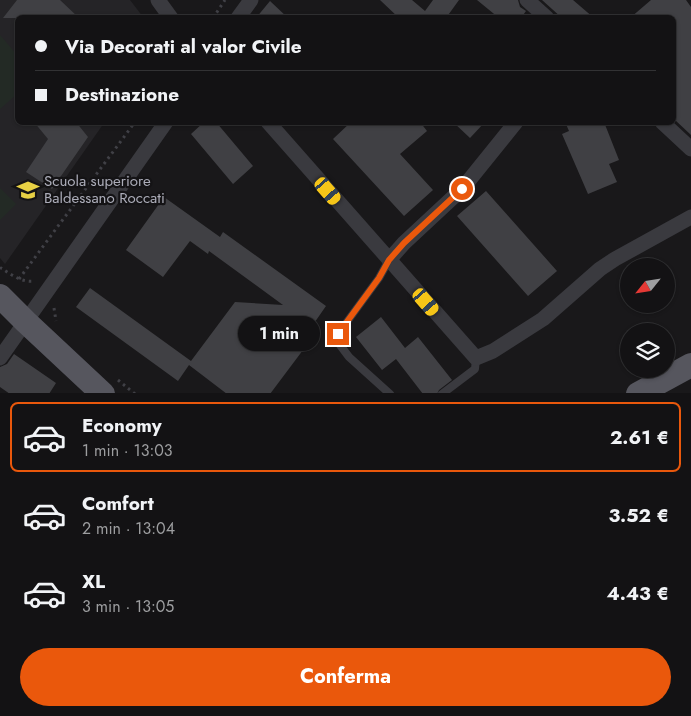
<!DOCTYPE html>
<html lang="it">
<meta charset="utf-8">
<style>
:root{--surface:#131214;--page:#1c1b1d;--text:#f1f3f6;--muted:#9d9ea0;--line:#323234;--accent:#ea580c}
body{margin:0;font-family:Jost,sans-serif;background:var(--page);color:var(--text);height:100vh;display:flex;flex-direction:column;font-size:19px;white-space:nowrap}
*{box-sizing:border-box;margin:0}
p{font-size:16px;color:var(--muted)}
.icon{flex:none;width:28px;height:28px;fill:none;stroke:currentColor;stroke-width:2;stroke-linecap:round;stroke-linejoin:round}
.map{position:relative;height:393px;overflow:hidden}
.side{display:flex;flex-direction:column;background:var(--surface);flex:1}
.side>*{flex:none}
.banner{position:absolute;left:15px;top:15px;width:661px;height:110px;border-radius:8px;box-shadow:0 1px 4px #0004,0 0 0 1px var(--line);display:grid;align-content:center;height:110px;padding:0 20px;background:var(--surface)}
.needle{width:32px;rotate:240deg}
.fabs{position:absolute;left:620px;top:258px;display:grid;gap:10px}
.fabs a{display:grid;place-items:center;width:55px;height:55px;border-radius:50%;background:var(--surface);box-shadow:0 1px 4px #0004,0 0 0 1px var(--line);font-size:25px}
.end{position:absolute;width:22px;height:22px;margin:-11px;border:6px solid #ea580c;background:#fff;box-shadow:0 0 0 2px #fff}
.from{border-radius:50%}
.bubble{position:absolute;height:35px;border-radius:18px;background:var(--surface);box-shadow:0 1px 4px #0004,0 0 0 1px var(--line);font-size:16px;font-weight:700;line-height:35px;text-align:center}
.car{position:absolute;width:15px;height:30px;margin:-15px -8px;border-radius:6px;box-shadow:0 0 4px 1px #0007;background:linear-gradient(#f5c518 24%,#345 0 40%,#f5c518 0 76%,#345 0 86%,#f5c518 0)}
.banner b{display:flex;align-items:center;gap:18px;height:48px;font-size:19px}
.banner b+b{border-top:1px solid var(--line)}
.banner i{width:12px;height:12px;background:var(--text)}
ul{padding:9px 0 0;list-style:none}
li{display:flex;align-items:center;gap:15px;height:70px;margin:0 10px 8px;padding:0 10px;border:2px solid transparent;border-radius:8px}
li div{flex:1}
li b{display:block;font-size:19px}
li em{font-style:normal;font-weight:700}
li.on{border-color:var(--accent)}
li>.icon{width:45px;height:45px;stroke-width:1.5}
.primary-button{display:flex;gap:10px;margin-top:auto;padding:10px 20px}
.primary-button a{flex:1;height:58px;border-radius:30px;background:var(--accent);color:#fff;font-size:20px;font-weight:700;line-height:58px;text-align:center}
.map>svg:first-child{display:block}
.built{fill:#252427}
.green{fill:#232a25}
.building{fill:#404044}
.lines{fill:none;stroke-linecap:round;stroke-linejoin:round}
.path{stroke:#404046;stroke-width:3;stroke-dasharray:2.5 4;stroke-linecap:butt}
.service{stroke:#3a3a3f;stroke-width:8}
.minor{stroke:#3a3a3f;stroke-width:15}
.primary{stroke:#56565e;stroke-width:24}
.route{stroke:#ea580c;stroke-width:6}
.labels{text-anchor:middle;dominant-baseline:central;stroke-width:4.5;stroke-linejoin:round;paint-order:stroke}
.poi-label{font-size:15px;fill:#acadb9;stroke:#141315;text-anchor:start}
</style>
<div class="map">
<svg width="691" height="394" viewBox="0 0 691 394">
<rect width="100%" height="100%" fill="#19181a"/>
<path class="built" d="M0,0H130L143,17L18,18V122L104,123L5,264L0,258Z"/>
<path class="green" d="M0,35L18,56L17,94L0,109Z
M0,188L16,204L0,220Z"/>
<path class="building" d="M17,0H60L79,18H3Z
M380,0H412L425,11L433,0H459L446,18H399Z
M477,0H518L520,7L526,11L521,18H499Z
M542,0H573L594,18H562Z
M651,0H686L691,7V135L674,119V18H630Z
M270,1L288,18H256Z
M34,122H76L88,137L52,189L26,172L48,139Z
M204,122H216L253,166L233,184L191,134Z
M351,122H420L427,131L400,154L433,190L404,216L333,139Z
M453,122H485L470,138Z
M565,122H604L619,160L609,164L617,182L588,194L562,134L569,131Z
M486,191L557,271L528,296L457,216Z
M164,197L220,237L223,232L326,306L301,342L306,346L270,394H227L189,365L178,381L76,307L90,288L191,361L235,302L283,305L209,251L208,254L190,241L163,277L126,250Z
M381,317L405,348L418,337L452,380L439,390L437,394H423L396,359L382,370L356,337Z
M14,354L56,383L49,394H10L0,387V367L7,364Z"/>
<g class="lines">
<path class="path" d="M213,18L225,0
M0,269L1,268C12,275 22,283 35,281
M19,279L135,122
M54,308L56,321
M118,380L135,394"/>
<path class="service" d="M389,260L379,278L338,334L340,345L349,357L390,394
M442,394L475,369L476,358"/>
<path class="minor" d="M158,0L171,18
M527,0L547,18
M238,18L251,0
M268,122L476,358L493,351L543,319L600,269L615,259L691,217
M662,122L691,149
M389,260L404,243L462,189L516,122
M0,358L166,122"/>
<path class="primary" d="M0,296L26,322L103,394
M638,394L691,365"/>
</g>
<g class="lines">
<path class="route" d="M338,334L379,278L389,260L404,243L462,189"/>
</g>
<defs>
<g id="school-bare" transform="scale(1.725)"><path d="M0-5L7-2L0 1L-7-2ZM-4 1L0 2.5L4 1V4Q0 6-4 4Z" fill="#e7d044" stroke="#141315" stroke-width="2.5" paint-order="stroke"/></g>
</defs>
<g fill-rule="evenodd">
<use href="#school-bare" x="28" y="190"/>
</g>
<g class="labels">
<g class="poi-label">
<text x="44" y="181">Scuola superiore<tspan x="44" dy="17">Baldessano Roccati</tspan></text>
</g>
</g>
</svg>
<div class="fabs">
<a><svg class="needle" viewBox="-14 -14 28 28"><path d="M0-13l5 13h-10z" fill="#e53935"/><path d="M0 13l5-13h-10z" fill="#9d9ea0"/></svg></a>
<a><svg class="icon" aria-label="layers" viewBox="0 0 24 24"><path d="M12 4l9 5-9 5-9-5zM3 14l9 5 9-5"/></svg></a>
</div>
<i class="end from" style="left:462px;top:189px"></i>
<i class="end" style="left:338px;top:334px"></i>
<div class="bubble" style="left:238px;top:316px;width:82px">1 min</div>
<i class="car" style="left:328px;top:191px;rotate:139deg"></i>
<i class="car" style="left:426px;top:302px;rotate:139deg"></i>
<div class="banner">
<b><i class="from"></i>Via Decorati al valor Civile</b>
<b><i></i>Destinazione</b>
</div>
</div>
<section class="side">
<ul>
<li class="on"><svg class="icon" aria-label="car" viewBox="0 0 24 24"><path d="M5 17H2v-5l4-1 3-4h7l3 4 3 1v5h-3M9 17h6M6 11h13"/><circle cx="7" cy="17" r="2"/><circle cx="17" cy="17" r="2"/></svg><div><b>Economy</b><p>1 min · 13:03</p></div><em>2.61 €</em></li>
<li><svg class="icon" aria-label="car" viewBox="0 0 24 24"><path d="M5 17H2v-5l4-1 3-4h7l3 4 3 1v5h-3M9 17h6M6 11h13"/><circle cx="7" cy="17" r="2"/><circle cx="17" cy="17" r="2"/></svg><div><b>Comfort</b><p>2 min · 13:04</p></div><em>3.52 €</em></li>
<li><svg class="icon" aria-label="car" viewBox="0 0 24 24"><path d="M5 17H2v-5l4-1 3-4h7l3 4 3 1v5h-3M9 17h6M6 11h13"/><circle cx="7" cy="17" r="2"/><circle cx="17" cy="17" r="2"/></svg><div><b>XL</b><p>3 min · 13:05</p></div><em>4.43 €</em></li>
</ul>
<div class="primary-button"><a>Conferma</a></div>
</section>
